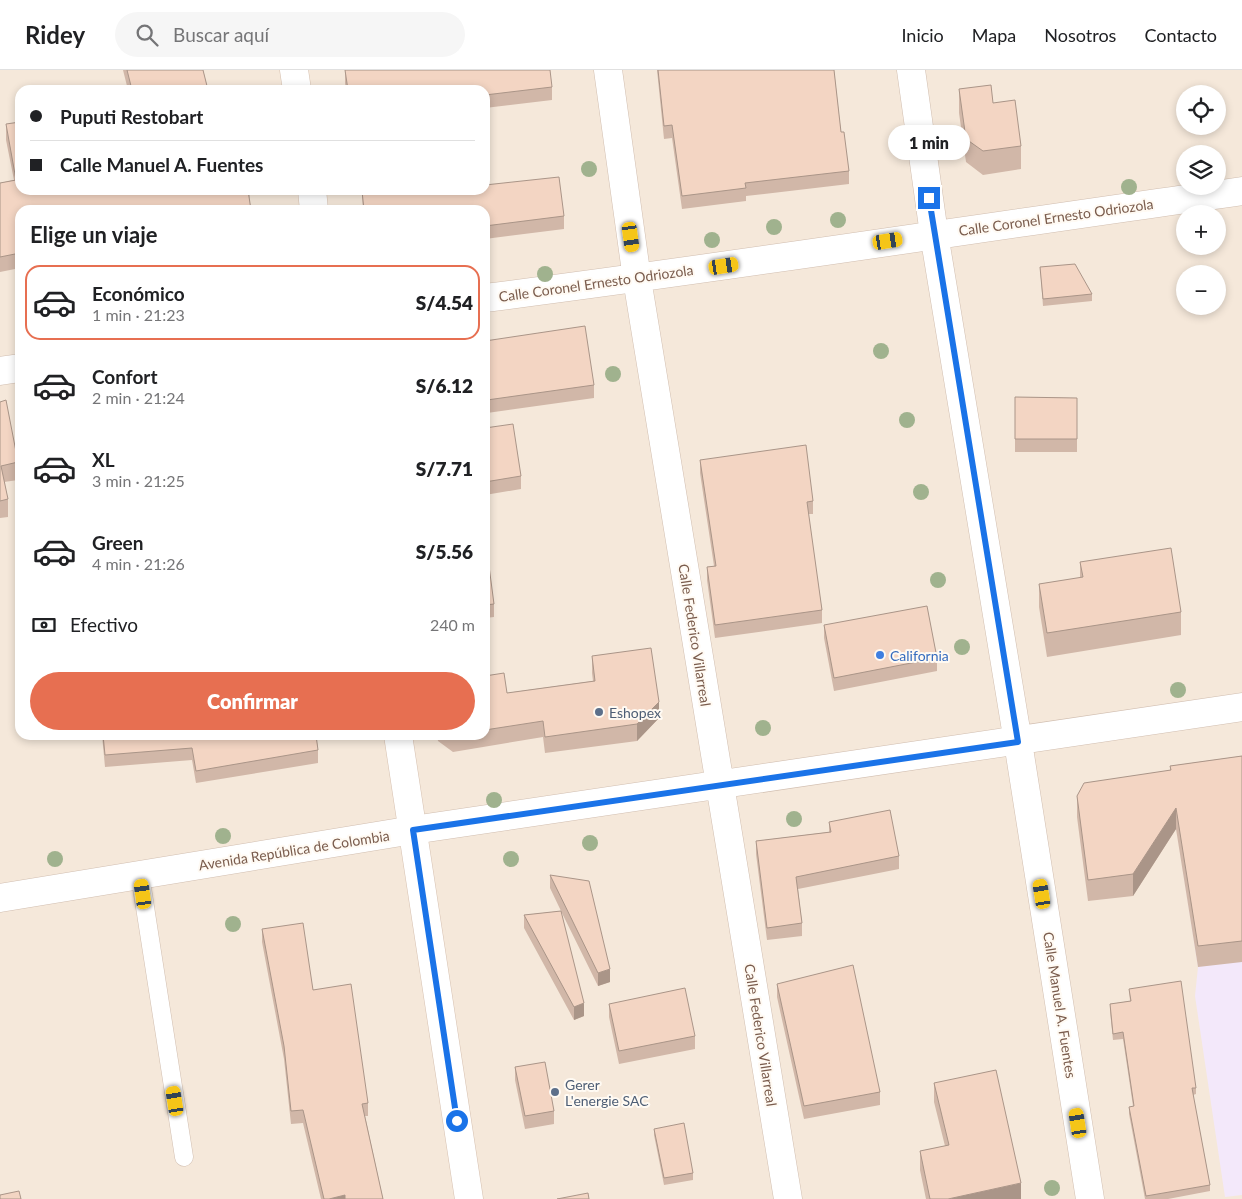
<!DOCTYPE html>
<html lang="es">
<meta charset="utf-8">
<style>
:root{--surface:#fff;--page:#f6f6f6;--text:#202124;--muted:#757577;--line:#e0e0e0;--accent:#e76f51}
body{margin:0;font-family:Lato,sans-serif;background:var(--page);color:var(--text);height:100vh;display:flex;flex-direction:column;font-size:19px;white-space:nowrap}
*{box-sizing:border-box;margin:0}
p{font-size:16px;color:var(--muted)}
.icon{flex:none;width:28px;height:28px;fill:none;stroke:currentColor;stroke-width:2;stroke-linecap:round;stroke-linejoin:round}
.map{position:relative;flex:1;overflow:hidden}
.panel{position:absolute;left:15px;top:135px;width:475px;height:535px;display:flex;flex-direction:column;background:var(--surface);border-radius:15px;box-shadow:0 2px 8px #0003}
.panel>*{flex:none}
.guide{position:absolute;left:15px;top:15px;width:475px;height:110px;border-radius:15px;box-shadow:0 2px 8px #0003;display:grid;align-content:center;height:110px;padding:0 15px;background:var(--surface)}
.fabs{position:absolute;left:1176px;top:15px;display:grid;gap:10px}
.fabs a{display:grid;place-items:center;width:50px;height:50px;border-radius:50%;background:var(--surface);box-shadow:0 2px 8px #0003;font-size:25px}
.end{position:absolute;width:22px;height:22px;margin:-11px;border:6px solid #1a73e8;background:#fff;box-shadow:0 0 0 2px #fff}
.from{border-radius:50%}
.bubble{position:absolute;height:35px;border-radius:18px;background:var(--surface);box-shadow:0 2px 8px #0003;font-size:16px;font-weight:800;line-height:35px;text-align:center}
.car{position:absolute;width:15px;height:30px;margin:-15px -8px;border-radius:6px;box-shadow:0 0 4px 1px #0007;background:linear-gradient(#f5c518 24%,#345 0 40%,#f5c518 0 76%,#345 0 86%,#f5c518 0)}
.guide b{display:flex;align-items:center;gap:18px;height:48px;font-size:19px}
.guide b+b{border-top:1px solid var(--line)}
.guide i{width:12px;height:12px;background:var(--text)}
ul{padding:0;list-style:none}
li{display:flex;align-items:center;gap:15px;height:75px;margin:0 10px 8px;padding:0 5px;border:2px solid transparent;border-radius:15px}
li div{flex:1}
li b{display:block;font-size:19px}
li em{font-style:normal;font-weight:800}
li.on{border-color:var(--accent)}
li>.icon{width:45px;height:45px;stroke-width:1.5}
h2{padding:0 15px;font-size:22px;line-height:60px}
.pay{display:flex;align-items:center;gap:12px;height:55px;padding:0 15px;font-size:19px}
.pay p{margin-inline-start:auto}
.action{display:flex;gap:10px;margin-top:auto;padding:10px 15px}
.action a{flex:1;height:58px;border-radius:30px;background:var(--accent);color:#fff;font-size:20px;font-weight:800;line-height:58px;text-align:center}
header{display:flex;align-items:center;gap:30px;box-sizing:border-box;height:70px;padding:0 25px;background:var(--surface);border-bottom:1px solid var(--line)}
header strong{font-size:24px}
nav{display:flex;gap:28px;margin-inline-start:auto;font-size:18px}
.search{width:350px;height:45px;background:var(--page);display:flex;align-items:center;gap:12px;box-sizing:border-box;padding:0 18px;border-radius:28px;color:var(--muted);font-size:19px}
.map>svg:first-child{display:block}
.residential{fill:#f5e8da;fill-rule:evenodd}
.education{fill:#f3e8fa}
.lines{fill:none;stroke-linecap:round;stroke-linejoin:round}
.service-casing{stroke:#d1beb0;stroke-width:19}
.minor-casing{stroke:#d1beb0;stroke-width:29}
.secondary-casing{stroke:#d6c0b0;stroke-width:29}
.service{stroke:#fff;stroke-width:18}
.minor{stroke:#fff;stroke-width:28}
.secondary{stroke:#fff;stroke-width:28}
.tree{fill:#a0b28e}
.wall{fill:#d1b7a8}
.shaded-wall{fill:#aa9588}
.building{fill:#f3d5c3;stroke:#aa9588}
.route{stroke:#1a73e8;stroke-width:6}
.shop-dot{fill:#3f7fe0;stroke:#fffaf3;stroke-width:2}
.service-dot{fill:#5c6f8a;stroke:#fffaf3;stroke-width:2}
.labels{text-anchor:middle;dominant-baseline:central;stroke-width:4;stroke-linejoin:round;paint-order:stroke}
.street-label{font-size:14px;fill:#7a5c4d;stroke:#fffaf3}
.shop-label{font-size:14px;fill:#366cbe;stroke:#fffaf3;text-anchor:start}
.service-label{font-size:14px;fill:#4e5e75;stroke:#fffaf3;text-anchor:start}
</style>
<header>
<strong>Ridey</strong>
<div class="search"><svg class="icon" aria-label="search" viewBox="0 0 24 24"><circle cx="10" cy="10" r="6"/><path d="M15 15l6 6"/></svg>Buscar aquí</div>
<nav><a>Inicio</a><a>Mapa</a><a>Nosotros</a><a>Contacto</a></nav>
</header>
<div class="map">
<svg width="1242" height="1129" viewBox="0 0 1242 1129">
<rect width="100%" height="100%" fill="#fdf6ec"/>
<path class="residential" d="M0,0H1242V1129H0ZM20,20H485V120H20ZM1185,24H1218V56H1185ZM1185,84H1218V116H1185ZM20,140H485V665H20ZM1185,144H1218V176H1185ZM1185,204H1218V236H1185Z"/>
<path class="education" d="M1242,707V1125L1225,1127L1195,926L1198,897L1170,717Z"/>
<g class="lines">
<g class="service-casing">
<path id="service" d="M140,805L184,1087"/>
</g>
<g class="minor-casing">
<path id="minor" d="M608,0L637,209L788,1129
M911,0L934,164L1018,672L1090,1129
M485,228C738,196 990,156 1242,121
M0,301L20,298
M0,828L413,760L1242,637"/>
</g>
<g class="secondary-casing">
<path id="secondary" d="M294,0L297,20
M312,120L314,140
M398,665L469,1129"/>
</g>
<use href="#service" class="service"/>
<use href="#minor" class="minor"/>
<use href="#secondary" class="secondary"/>
</g>
<g class="tree">
<circle cx="589" cy="99" r="8"/>
<circle cx="1129" cy="117" r="8"/>
<circle cx="838" cy="150" r="8"/>
<circle cx="774" cy="157" r="8"/>
<circle cx="712" cy="170" r="8"/>
<circle cx="545" cy="204" r="8"/>
<circle cx="881" cy="281" r="8"/>
<circle cx="613" cy="304" r="8"/>
<circle cx="907" cy="350" r="8"/>
<circle cx="921" cy="422" r="8"/>
<circle cx="938" cy="510" r="8"/>
<circle cx="962" cy="577" r="8"/>
<circle cx="1178" cy="620" r="8"/>
<circle cx="763" cy="658" r="8"/>
<circle cx="494" cy="730" r="8"/>
<circle cx="794" cy="749" r="8"/>
<circle cx="223" cy="766" r="8"/>
<circle cx="590" cy="773" r="8"/>
<circle cx="55" cy="789" r="8"/>
<circle cx="511" cy="789" r="8"/>
<circle cx="233" cy="854" r="8"/>
<circle cx="1052" cy="1118" r="8"/>
</g>
<path class="wall" d="M123,0H203L208,20H128Z
M345,0L552,17V30L485,38V20H346L345,13Z
M657,0H834L841,62L849,101V114L746,126V131L682,139L672,68L664,69Z
M959,19L993,33L1021,76V99L983,105L966,92L959,43Z
M6,54L20,120H250L249,130L20,140V198L0,202V113L14,110L6,70Z
M362,121L564,146V159L485,169V140H363Z
M1040,197L1092,224V231L1043,236Z
M485,271L594,315V328L487,343L485,329Z
M1015,327L1077,328V382H1015Z
M0,332L18,392V410L4,412L8,429V447L0,448Z
M485,358L521,406V419L485,425Z
M700,390L813,431V444H808L822,540V553L715,568L707,510V497L714,496L700,403Z
M485,481L494,534V547L485,548Z
M1080,492L1181,542V565L1047,587L1039,537V514L1080,508Z
M824,555L937,588V601L834,621L824,568Z
M592,586L659,648L637,671L545,683L543,667L453,682L438,671L437,665H485V606L507,623L593,611L592,603Z
M102,665H316L318,680V693L196,713L192,690L105,697Z
M1242,686V892L1198,897L1176,759L1133,826L1088,831L1077,747V726L1170,700V696Z
M829,752L899,786V799L798,819L802,853V866L767,870L756,784V771L829,762Z
M550,805L610,912L598,916L561,841L584,946L574,950L524,858V845L561,841L550,818Z
M262,859L313,920L368,1033V1046H365L383,1129H321L303,1053L291,1054L284,989L262,872Z
M777,914L880,1022V1035L804,1049L777,927Z
M1129,919L1196,1018V1024L1193,1025L1210,1115V1121L1168,1129H1145L1129,1044V1037L1133,1036L1123,969L1113,970L1110,941V934L1130,931Z
M609,934L695,966V979L619,994L609,947Z
M515,997L554,1041V1054L525,1059L515,1010Z
M934,1013L1021,1129H926L920,1100V1081L945,1076L934,1032Z
M654,1059L693,1103V1110L664,1115L654,1065Z"/>
<path class="shaded-wall" d="M659,632V648L637,671V654Z
M1176,738V759L1133,826V804Z
M610,899V912L598,916V903Z
M584,933V946L574,950V937Z
M1021,1113V1129H948Z
M345,1125V1129H329Z"/>
<path class="building" d="M127,0H203L208,20H132Z
M345,0H550L552,17L485,25V20H348Z
M658,0H834L841,62H844L849,101L745,113L746,118L682,126L672,55L664,56Z
M991,15L993,33L1015,30L1021,76L983,81L966,69L959,19Z
M20,52V120H248L251,140H20V183L0,187V113L16,110L6,54Z
M559,107L564,146L485,156V140H364L362,121L369,120H485V115Z
M1075,194L1092,224L1043,229L1040,197Z
M585,256L594,315L487,330L485,316V271Z
M1015,327L1077,328V369H1015Z
M6,330L18,392L1,396L8,429L0,431V332Z
M513,354L521,406L485,412V358Z
M806,375L813,431L807,432L822,540L715,555L707,497L716,496L700,390Z
M1171,478L1181,542L1047,563L1039,514L1083,507L1080,492Z
M485,481H487L494,534L485,535Z
M927,536L937,588L834,608L824,555Z
M651,578L659,632L637,654L545,667L543,651L485,660V606L504,603L507,623L595,611L592,586Z
M103,665H316L318,680L196,701L192,678L105,685Z
M1242,686V871L1198,876L1176,738L1133,804L1088,810L1077,726L1084,713L1171,700L1170,696Z
M890,740L899,786L796,807L802,853L767,858L756,771L831,762L829,752Z
M550,805L589,811L610,899L598,903Z
M561,841L584,933L574,937L524,845Z
M303,853L313,920L351,914L368,1033L362,1034L383,1129H345V1125L329,1129H324L303,1040L291,1041L284,976L262,859Z
M853,895L880,1022L804,1036L777,914Z
M1181,911L1196,1018H1192L1210,1115L1146,1126L1129,1037L1134,1036L1123,962L1113,964L1110,934L1131,931L1129,919Z
M685,918L695,966L619,981L609,934Z
M545,992L554,1041L525,1046L515,997Z
M996,1000L1021,1113L948,1129H930L920,1081L949,1075L934,1013Z
M684,1053L693,1103L664,1108L654,1059Z
M19,1121L21,1129H0V1125Z
M588,1123L589,1129H557Z"/>
<g class="lines">
<path class="route" d="M457,1051L413,760L1018,672L929,128"/>
</g>
<circle class="shop-dot" cx="880" cy="585" r="5"/>
<g class="service-dot">
<circle cx="599" cy="642" r="5"/>
<circle cx="555" cy="1022" r="5"/>
</g>
<g class="labels">
<g class="street-label">
<text transform="translate(1056 147) rotate(-8)">Calle Coronel Ernesto Odriozola</text>
<text transform="translate(596 213) rotate(-8)">Calle Coronel Ernesto Odriozola</text>
<text transform="translate(695 565) rotate(81)">Calle Federico Villarreal</text>
<text transform="translate(294 780) rotate(-9)">Avenida República de Colombia</text>
<text transform="translate(1060 935) rotate(81)">Calle Manuel A. Fuentes</text>
<text transform="translate(761 965) rotate(81)">Calle Federico Villarreal</text>
</g>
<g class="shop-label">
<text x="890" y="585">California</text>
</g>
<g class="service-label">
<text x="609" y="642">Eshopex</text>
<text x="565" y="1014">Gerer<tspan x="565" dy="16">L'energie SAC</tspan></text>
</g>
</g>
</svg>
<div class="fabs">
<a><svg class="icon" aria-label="locate" viewBox="0 0 24 24"><circle cx="12" cy="12" r="6"/><path d="M12 2v4M12 18v4M2 12h4M18 12h4"/></svg></a>
<a><svg class="icon" aria-label="layers" viewBox="0 0 24 24"><path d="M12 4l9 5-9 5-9-5zM3 14l9 5 9-5"/></svg></a>
<a>+</a>
<a>−</a>
</div>
<i class="end from" style="left:457px;top:1051px"></i>
<i class="end" style="left:929px;top:128px"></i>
<div class="bubble" style="left:888px;top:55px;width:82px">1 min</div>
<i class="car" style="left:631px;top:167px;rotate:172deg"></i>
<i class="car" style="left:888px;top:171px;rotate:81deg"></i>
<i class="car" style="left:724px;top:196px;rotate:81deg"></i>
<i class="car" style="left:143px;top:824px;rotate:352deg"></i>
<i class="car" style="left:1042px;top:824px;rotate:351deg"></i>
<i class="car" style="left:175px;top:1031px;rotate:351deg"></i>
<i class="car" style="left:1078px;top:1053px;rotate:351deg"></i>
<div class="guide">
<b><i class="from"></i>Puputi Restobart</b>
<b><i></i>Calle Manuel A. Fuentes</b>
</div>
<section class="panel">
<h2>Elige un viaje</h2>
<ul>
<li class="on"><svg class="icon" aria-label="car" viewBox="0 0 24 24"><path d="M5 17H2v-5l4-1 3-4h7l3 4 3 1v5h-3M9 17h6M6 11h13"/><circle cx="7" cy="17" r="2"/><circle cx="17" cy="17" r="2"/></svg><div><b>Económico</b><p>1 min · 21:23</p></div><em>S/4.54</em></li>
<li><svg class="icon" aria-label="car" viewBox="0 0 24 24"><path d="M5 17H2v-5l4-1 3-4h7l3 4 3 1v5h-3M9 17h6M6 11h13"/><circle cx="7" cy="17" r="2"/><circle cx="17" cy="17" r="2"/></svg><div><b>Confort</b><p>2 min · 21:24</p></div><em>S/6.12</em></li>
<li><svg class="icon" aria-label="car" viewBox="0 0 24 24"><path d="M5 17H2v-5l4-1 3-4h7l3 4 3 1v5h-3M9 17h6M6 11h13"/><circle cx="7" cy="17" r="2"/><circle cx="17" cy="17" r="2"/></svg><div><b>XL</b><p>3 min · 21:25</p></div><em>S/7.71</em></li>
<li><svg class="icon" aria-label="car" viewBox="0 0 24 24"><path d="M5 17H2v-5l4-1 3-4h7l3 4 3 1v5h-3M9 17h6M6 11h13"/><circle cx="7" cy="17" r="2"/><circle cx="17" cy="17" r="2"/></svg><div><b>Green</b><p>4 min · 21:26</p></div><em>S/5.56</em></li>
</ul>
<div class="pay"><svg class="icon" aria-label="cash" viewBox="0 0 24 24"><path d="M3 7h18v10H3z"/><circle cx="12" cy="12" r="2"/></svg>Efectivo<p>240 m</p></div>
<div class="action"><a>Confirmar</a></div>
</section>
</div>
